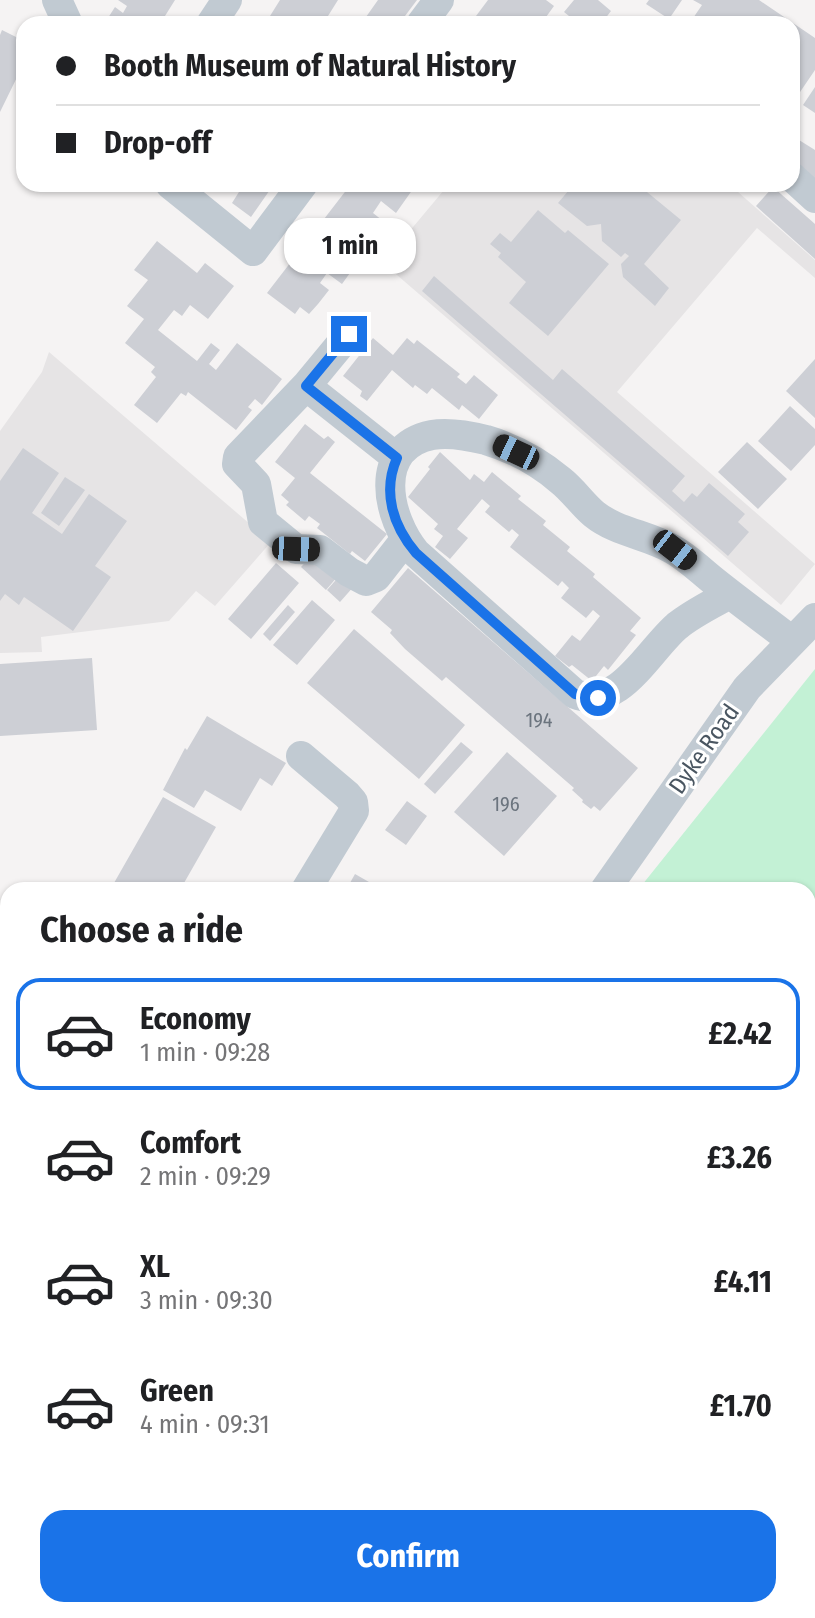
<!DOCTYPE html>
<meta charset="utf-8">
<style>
:root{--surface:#fff;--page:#f6f6f6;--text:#202124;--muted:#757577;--line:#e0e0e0;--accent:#1a73e8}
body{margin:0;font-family:"Fira Sans Condensed",sans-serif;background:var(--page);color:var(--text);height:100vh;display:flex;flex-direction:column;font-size:30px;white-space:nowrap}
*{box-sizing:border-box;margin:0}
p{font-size:26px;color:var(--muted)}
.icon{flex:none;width:44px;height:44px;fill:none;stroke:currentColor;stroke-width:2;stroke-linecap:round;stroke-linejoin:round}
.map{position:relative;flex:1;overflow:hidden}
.sheet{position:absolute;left:0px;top:882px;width:816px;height:736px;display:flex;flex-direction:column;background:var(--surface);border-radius:24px 24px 0 0;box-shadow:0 2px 6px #0004}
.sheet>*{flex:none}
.hud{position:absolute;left:16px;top:16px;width:784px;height:176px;border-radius:24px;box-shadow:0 2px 6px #0004;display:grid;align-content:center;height:176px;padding:0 40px;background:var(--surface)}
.end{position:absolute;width:36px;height:36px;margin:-18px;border:10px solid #1a73e8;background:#fff;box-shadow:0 0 0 4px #fff}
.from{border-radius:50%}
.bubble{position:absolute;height:56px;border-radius:24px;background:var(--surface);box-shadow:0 2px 6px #0004;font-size:26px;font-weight:700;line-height:56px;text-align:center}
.car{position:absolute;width:24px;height:48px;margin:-24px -12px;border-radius:10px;box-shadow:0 0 6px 2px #0007;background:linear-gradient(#222 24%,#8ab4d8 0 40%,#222 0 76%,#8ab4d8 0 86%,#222 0)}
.hud b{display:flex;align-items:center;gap:28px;height:76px;font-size:30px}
.hud b+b{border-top:2px solid var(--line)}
.hud i{width:20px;height:20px;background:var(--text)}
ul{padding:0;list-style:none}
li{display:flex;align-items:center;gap:24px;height:112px;margin:0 16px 12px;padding:0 24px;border:4px solid transparent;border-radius:24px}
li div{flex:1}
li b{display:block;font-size:30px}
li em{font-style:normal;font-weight:700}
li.selected{border-color:var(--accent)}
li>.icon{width:72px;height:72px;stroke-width:1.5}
h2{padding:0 40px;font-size:36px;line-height:96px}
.button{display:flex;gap:16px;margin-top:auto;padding:16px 40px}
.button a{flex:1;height:92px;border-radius:24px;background:var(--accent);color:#fff;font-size:32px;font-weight:700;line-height:92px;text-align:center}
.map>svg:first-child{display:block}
.commercial{fill:#fdf9ef}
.education{fill:#e6e4e5}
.green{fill:#c3f1d5}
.building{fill:#cdcfd5}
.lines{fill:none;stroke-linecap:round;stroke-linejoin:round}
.minor{stroke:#c1cad2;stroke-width:30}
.route{stroke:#1a73e8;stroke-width:10}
.labels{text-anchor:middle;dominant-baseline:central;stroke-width:6;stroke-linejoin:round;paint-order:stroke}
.number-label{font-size:20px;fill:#6b747e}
.street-label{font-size:24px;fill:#4a5661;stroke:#fff}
</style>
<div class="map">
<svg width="815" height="1618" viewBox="0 0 815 1618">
<rect width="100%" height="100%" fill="#f5f3f3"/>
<path class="commercial" d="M0,1031L8,1037V1271L0,1266Z"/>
<path class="education" d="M449,184H729L815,260V278L757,228L617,392L815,564L781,605L383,263Z
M49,352L271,542L215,606L196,591L169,621L41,637L42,652L0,653V431L42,372Z"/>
<path class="green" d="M815,669V1618H520L524,1610H808V890H638Z"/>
<path class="building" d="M118,0H175L160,24H110L106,21L115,7L123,13L127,6Z
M280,0H338L323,24L310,17L306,24H265Z
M378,0H417L399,24H361Z
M488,0H546L554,6L541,24H470Z
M574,0H598L611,11L601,24H579L564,12Z
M649,0H682L669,19L646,4Z
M693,0H759L815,38V70L798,95L792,91V24H729L724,21L722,24H689L702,5Z
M2,30L24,41V63L0,112V35Z
M815,87V113L803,105Z
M799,140L815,150V188L792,168V149Z
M244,184H274L251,217L232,203Z
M351,184H406L413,189L396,213L381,201L373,213L387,224L368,248L355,236L350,242L346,248L360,259L342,284L327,273L320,283L329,290L318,304L309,314L300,307L295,314L267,293Z
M574,184H654L647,192L681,220L644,264L669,288L655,306L623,277L621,264L629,256L625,253L621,257L602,241L601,224L587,226L558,203Z
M773,187L815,224V259L756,206Z
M538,210L565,233L568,230L609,264L548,336L509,303L526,282L498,257L501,253L490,244L500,233L511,242Z
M157,241L197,273L205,263L234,286L208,319L190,305L182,316L174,310L158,330L197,361L211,343L220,350L209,364L216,370L237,343L282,379L262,405L255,399L248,407L252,410L236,430L188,392L186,396L181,393L157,423L134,405L156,377L151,372L155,367L125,343L144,319L127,306L148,280L134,270Z
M434,276L553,380L562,369L685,476L672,491L684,502L692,493L697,497L709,483L745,514L738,522L749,532L728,556L422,291Z
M373,338L393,355L407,338L414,344L417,340L460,374L457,377L466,384L474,375L498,395L479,419L462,405L459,410L432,388L427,394L415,385L413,388L392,370L367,401L360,396L362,391L343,376Z
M815,359V418L786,391Z
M790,406L815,429V445L791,471L758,441Z
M305,424L324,439L328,436L335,442L310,473L387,534L365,561L352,551L350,554L317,528L320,524L309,516L305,521L286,505L289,502L281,495L295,478L275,462Z
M747,442L787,479L758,509L718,472Z
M23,448L59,473L32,513L62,534L89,494L127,521L95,566L111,577L73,631L24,597L19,605L5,594L0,601V481Z
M440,452L470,480L474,474L484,482L492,472L521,496L518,499L546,521L543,525L570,547L567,551L595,574L593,577L641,618L630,631L636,635L608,670L604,666L592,681L572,665L569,667L555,656L572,635L580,641L600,616L593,610L586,618L561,598L569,588L562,581L558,586L510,547L519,535L512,529L509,532L485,512L490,506L482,499L457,529L468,538L450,559L435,547L443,536L434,529L438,524L408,497L430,469L428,467Z
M65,477L85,490L59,526L41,513Z
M313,554L338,576L326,590L301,567Z
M276,563L299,583L251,639L228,619Z
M408,568L638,768L600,811L594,806L591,809L582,802L583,800L572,790L574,788L446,677L442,681L405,649L390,633L392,630L371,612Z
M342,573L355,585L340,602L327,590Z
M312,600L335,620L297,665L273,645Z
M288,605L295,612L270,641L263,634Z
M354,629L465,725L419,779L307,683Z
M92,658L97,730L0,736V664Z
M207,716L286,763L272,786L260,778L241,811L205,790L194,808L163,790L185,748L187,750Z
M461,742L473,752L435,794L424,784Z
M507,752L557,796L504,856L454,812Z
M163,797L216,827L180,890H110Z
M407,801L427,816L406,845L385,830Z
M355,874L383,890H346Z
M0,963L8,969V1033L0,1027Z
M0,1032L8,1038V1124L0,1118Z
M8,1291V1336L0,1330V1303Z
M8,1448V1504L0,1511V1455Z
M218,1610H288L283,1618H232Z
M421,1610H455L451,1618H436Z"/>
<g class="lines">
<path class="minor" d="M57,0L68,24
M211,24L227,0
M421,24L439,0
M792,177L815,198
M170,184L253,251L303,184
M349,334L306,386L238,457L237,464L256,484L263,522L296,549L320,550L349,572L366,581L376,577L405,540
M306,386L397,458
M730,594C712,604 693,613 677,626C648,651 619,711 575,694L416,553C387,518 371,447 432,435C449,432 470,436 486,440C513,448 539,462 560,480C573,490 582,504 594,514C616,532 648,535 672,549C687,557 701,571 715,582C740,602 766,621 792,641
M301,756L347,795L353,802L354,811L306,890
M605,890L747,688L815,618
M0,1350L8,1358
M0,1523L8,1516
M0,1583L8,1591
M26,1610L34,1618
M196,1610L209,1618
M397,1610L412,1618
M141,1618L146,1610"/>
</g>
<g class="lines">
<path class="route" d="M349,334L306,386L397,458C382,492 393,526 416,553L575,694L598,698"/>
</g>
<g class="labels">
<g class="number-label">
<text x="539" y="720">194</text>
<text x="506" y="804">196</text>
</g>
<g class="street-label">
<text transform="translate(704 749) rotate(-55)">Dyke Road</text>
</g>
</g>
</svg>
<i class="end from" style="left:598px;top:698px"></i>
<i class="end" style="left:349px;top:334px"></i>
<div class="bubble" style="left:284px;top:218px;width:132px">1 min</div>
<i class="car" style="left:516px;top:452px;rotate:295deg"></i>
<i class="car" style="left:296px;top:549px;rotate:92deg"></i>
<i class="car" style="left:675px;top:550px;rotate:128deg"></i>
<div class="hud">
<b><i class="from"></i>Booth Museum of Natural History</b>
<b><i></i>Drop-off</b>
</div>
<section class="sheet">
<h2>Choose a ride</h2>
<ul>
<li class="selected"><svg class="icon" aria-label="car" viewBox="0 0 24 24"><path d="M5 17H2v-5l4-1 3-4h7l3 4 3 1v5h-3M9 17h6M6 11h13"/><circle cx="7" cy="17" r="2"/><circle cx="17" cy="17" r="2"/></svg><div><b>Economy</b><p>1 min · 09:28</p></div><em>£2.42</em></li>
<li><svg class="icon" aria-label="car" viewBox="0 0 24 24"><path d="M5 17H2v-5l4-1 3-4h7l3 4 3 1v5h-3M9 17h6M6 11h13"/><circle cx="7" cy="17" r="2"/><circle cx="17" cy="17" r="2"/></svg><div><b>Comfort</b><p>2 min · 09:29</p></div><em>£3.26</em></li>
<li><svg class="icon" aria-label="car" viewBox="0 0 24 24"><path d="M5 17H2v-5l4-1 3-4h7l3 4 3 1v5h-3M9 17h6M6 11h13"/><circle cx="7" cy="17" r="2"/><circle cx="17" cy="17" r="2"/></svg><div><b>XL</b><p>3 min · 09:30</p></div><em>£4.11</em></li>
<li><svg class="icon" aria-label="car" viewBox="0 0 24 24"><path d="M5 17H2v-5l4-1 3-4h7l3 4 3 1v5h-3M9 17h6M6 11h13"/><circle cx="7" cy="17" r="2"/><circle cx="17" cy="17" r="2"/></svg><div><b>Green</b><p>4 min · 09:31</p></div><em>£1.70</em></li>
</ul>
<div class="button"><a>Confirm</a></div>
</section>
</div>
